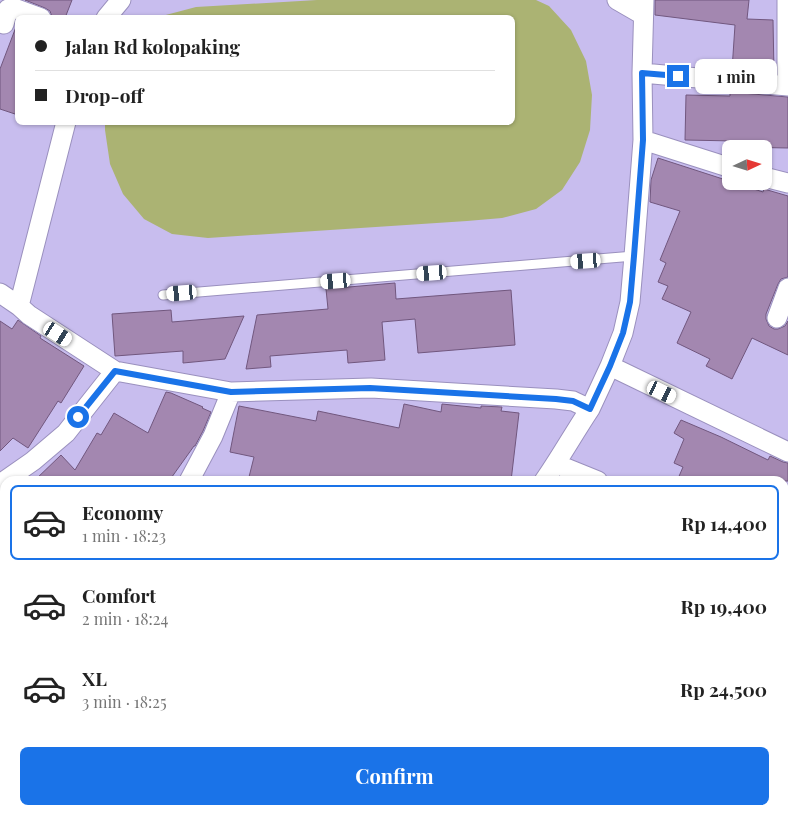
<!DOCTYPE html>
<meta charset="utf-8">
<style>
:root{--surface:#fff;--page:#f6f6f6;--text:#222;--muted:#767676;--line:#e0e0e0;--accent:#1a73e8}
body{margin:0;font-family:"Playfair Display",serif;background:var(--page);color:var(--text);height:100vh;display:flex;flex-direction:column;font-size:19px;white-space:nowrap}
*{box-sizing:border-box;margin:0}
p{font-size:16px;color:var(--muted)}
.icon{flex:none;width:28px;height:28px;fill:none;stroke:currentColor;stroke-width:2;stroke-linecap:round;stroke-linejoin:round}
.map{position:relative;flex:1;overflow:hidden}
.details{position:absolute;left:0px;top:476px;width:789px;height:339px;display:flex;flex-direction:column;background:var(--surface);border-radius:15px 15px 0 0;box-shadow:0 1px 4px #0004}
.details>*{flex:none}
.guide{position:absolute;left:15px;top:15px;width:500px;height:110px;border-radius:8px;box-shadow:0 1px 4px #0004;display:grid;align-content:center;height:110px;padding:0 20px;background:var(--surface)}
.needle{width:32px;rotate:86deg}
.buttons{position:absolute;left:722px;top:140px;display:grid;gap:10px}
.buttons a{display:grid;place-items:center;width:50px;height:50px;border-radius:8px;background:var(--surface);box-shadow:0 1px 4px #0004;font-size:25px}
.end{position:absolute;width:22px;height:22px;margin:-11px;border:6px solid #1a73e8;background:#fff;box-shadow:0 0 0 2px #fff}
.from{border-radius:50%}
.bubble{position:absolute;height:35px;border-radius:8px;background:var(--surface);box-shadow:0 1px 4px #0004;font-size:16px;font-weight:700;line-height:35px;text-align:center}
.car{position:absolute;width:15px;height:30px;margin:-15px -8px;border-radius:6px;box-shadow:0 0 4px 1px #0007;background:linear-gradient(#fff 24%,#345 0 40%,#fff 0 76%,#345 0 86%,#fff 0)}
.guide b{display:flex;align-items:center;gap:18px;height:48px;font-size:19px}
.guide b+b{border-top:1px solid var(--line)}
.guide i{width:12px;height:12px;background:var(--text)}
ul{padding:9px 0 0;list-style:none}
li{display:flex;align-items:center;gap:15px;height:75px;margin:0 10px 8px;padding:0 10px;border:2px solid transparent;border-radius:8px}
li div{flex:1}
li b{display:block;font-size:19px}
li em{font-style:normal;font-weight:700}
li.selected{border-color:var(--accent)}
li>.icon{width:45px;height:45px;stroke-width:1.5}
.button{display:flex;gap:10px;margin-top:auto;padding:10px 20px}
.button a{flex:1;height:58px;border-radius:8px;background:var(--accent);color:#fff;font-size:20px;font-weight:700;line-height:58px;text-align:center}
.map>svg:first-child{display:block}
.green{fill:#abb373}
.building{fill:#a387b0;stroke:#71577e}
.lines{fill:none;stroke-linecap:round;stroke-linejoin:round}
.lane-casing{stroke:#9a90be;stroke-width:11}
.street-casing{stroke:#9a90be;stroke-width:21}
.lane{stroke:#fff;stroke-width:9}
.street{stroke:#fff;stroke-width:19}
.route{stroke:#1a73e8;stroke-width:6}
</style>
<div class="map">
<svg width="788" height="814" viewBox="0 0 788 814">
<rect width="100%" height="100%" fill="#c8bdee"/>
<path class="green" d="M317,0H536L549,6L571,30L586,61L592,95L590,130L580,162L562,190L536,209L502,218L467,221L208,238L172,234L144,219L123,194L110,164L105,130V123L512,122V18L159,17L162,16L196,7Z"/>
<path class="building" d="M25,0H72L65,18L52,17L50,11L45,8Z
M655,0H749L747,19L773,20L774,73L732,70L735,25L655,15Z
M16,27H18V115L0,109V69Z
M730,92L788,97V148L735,147V141L685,140L686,95L730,96Z
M658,158L763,192L764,189L788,196V277L781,279L778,284L766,314V319L769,326L774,329H778L785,326L788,321V355L752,338L732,379L706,366L710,359L677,343L691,312L662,299L668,286L658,282L666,263L660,260L680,211L650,202L651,180Z
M395,283L396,299L511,290L515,345L418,353L415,319L382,322L385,360L348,363L347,350L270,356L271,367L246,369L257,315L328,309L326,289Z
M171,310L172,322L244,316L225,359L183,363V351L115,356L112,314Z
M18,320L41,336L40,338L84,366L61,403L58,401L28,448L13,438L0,451V321L12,329Z
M166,392L171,393L203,407L202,408L211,412L203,431L195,446H194L169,481H34L61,455L75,470L97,433L101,435L114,413L148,433Z
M404,404L441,412L442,404L481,408V406L502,407L501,411L519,413L511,481H248L254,457L230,452L239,406L316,421L318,411L399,428Z
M681,420L721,437L768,460L770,456L783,462L788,463V481H677L683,467L674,463L684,439L674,433Z"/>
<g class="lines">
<g class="lane-casing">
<path id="lane" d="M163,295L634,256
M784,659L788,660"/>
</g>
<g class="street-casing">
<path id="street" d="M617,0L643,15
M787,0V86
M106,18L121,0
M4,24L8,9L14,8L41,18
M642,73L788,86
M66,122L19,306L29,315L115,371L231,392L371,388L556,399L573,401L590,409C574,433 560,458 544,481
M643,140L731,168
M764,177L788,183
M0,293L19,306
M777,318L788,288
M610,366L788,452
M590,409L610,366L623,333L630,302L634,256L643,140L642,73L644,0
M556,464L598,481
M189,481L213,436L231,392
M0,484L33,461L66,433L115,371
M784,563L788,565
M138,810L141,814
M605,810L611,814
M307,814L310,810
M471,814L474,810"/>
</g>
<use href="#lane" class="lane"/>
<use href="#street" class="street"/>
</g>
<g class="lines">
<path class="route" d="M78,417L115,371L231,392L370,388L556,399L573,401L590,409L610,366L623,333L630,302L634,256L643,140L642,73L678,76"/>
</g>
</svg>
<div class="buttons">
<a><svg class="needle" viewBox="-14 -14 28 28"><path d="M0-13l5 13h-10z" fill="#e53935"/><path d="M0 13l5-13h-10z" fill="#767676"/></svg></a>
</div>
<i class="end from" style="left:78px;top:417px"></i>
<i class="end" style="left:678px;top:76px"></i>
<div class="bubble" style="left:695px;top:59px;width:82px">1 min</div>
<i class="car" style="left:586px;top:261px;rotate:266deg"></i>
<i class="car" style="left:432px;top:273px;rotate:266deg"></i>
<i class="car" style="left:336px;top:281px;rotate:265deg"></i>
<i class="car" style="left:182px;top:293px;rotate:265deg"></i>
<i class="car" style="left:58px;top:334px;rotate:123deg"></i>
<i class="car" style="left:662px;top:392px;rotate:116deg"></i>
<div class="guide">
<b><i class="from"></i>Jalan Rd kolopaking</b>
<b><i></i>Drop-off</b>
</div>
<section class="details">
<ul>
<li class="selected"><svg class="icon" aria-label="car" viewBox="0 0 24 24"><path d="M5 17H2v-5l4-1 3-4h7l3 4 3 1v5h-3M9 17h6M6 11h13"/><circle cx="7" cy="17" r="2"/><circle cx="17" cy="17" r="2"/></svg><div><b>Economy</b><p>1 min · 18:23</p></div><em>Rp 14,400</em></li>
<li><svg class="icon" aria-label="car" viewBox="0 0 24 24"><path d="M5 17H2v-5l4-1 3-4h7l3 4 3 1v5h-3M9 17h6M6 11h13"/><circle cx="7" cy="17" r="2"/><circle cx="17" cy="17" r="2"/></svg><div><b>Comfort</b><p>2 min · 18:24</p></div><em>Rp 19,400</em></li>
<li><svg class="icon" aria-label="car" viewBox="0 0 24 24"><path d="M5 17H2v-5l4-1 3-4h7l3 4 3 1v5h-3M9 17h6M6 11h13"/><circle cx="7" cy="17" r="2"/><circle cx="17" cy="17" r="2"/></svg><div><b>XL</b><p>3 min · 18:25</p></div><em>Rp 24,500</em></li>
</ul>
<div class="button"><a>Confirm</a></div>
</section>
</div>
